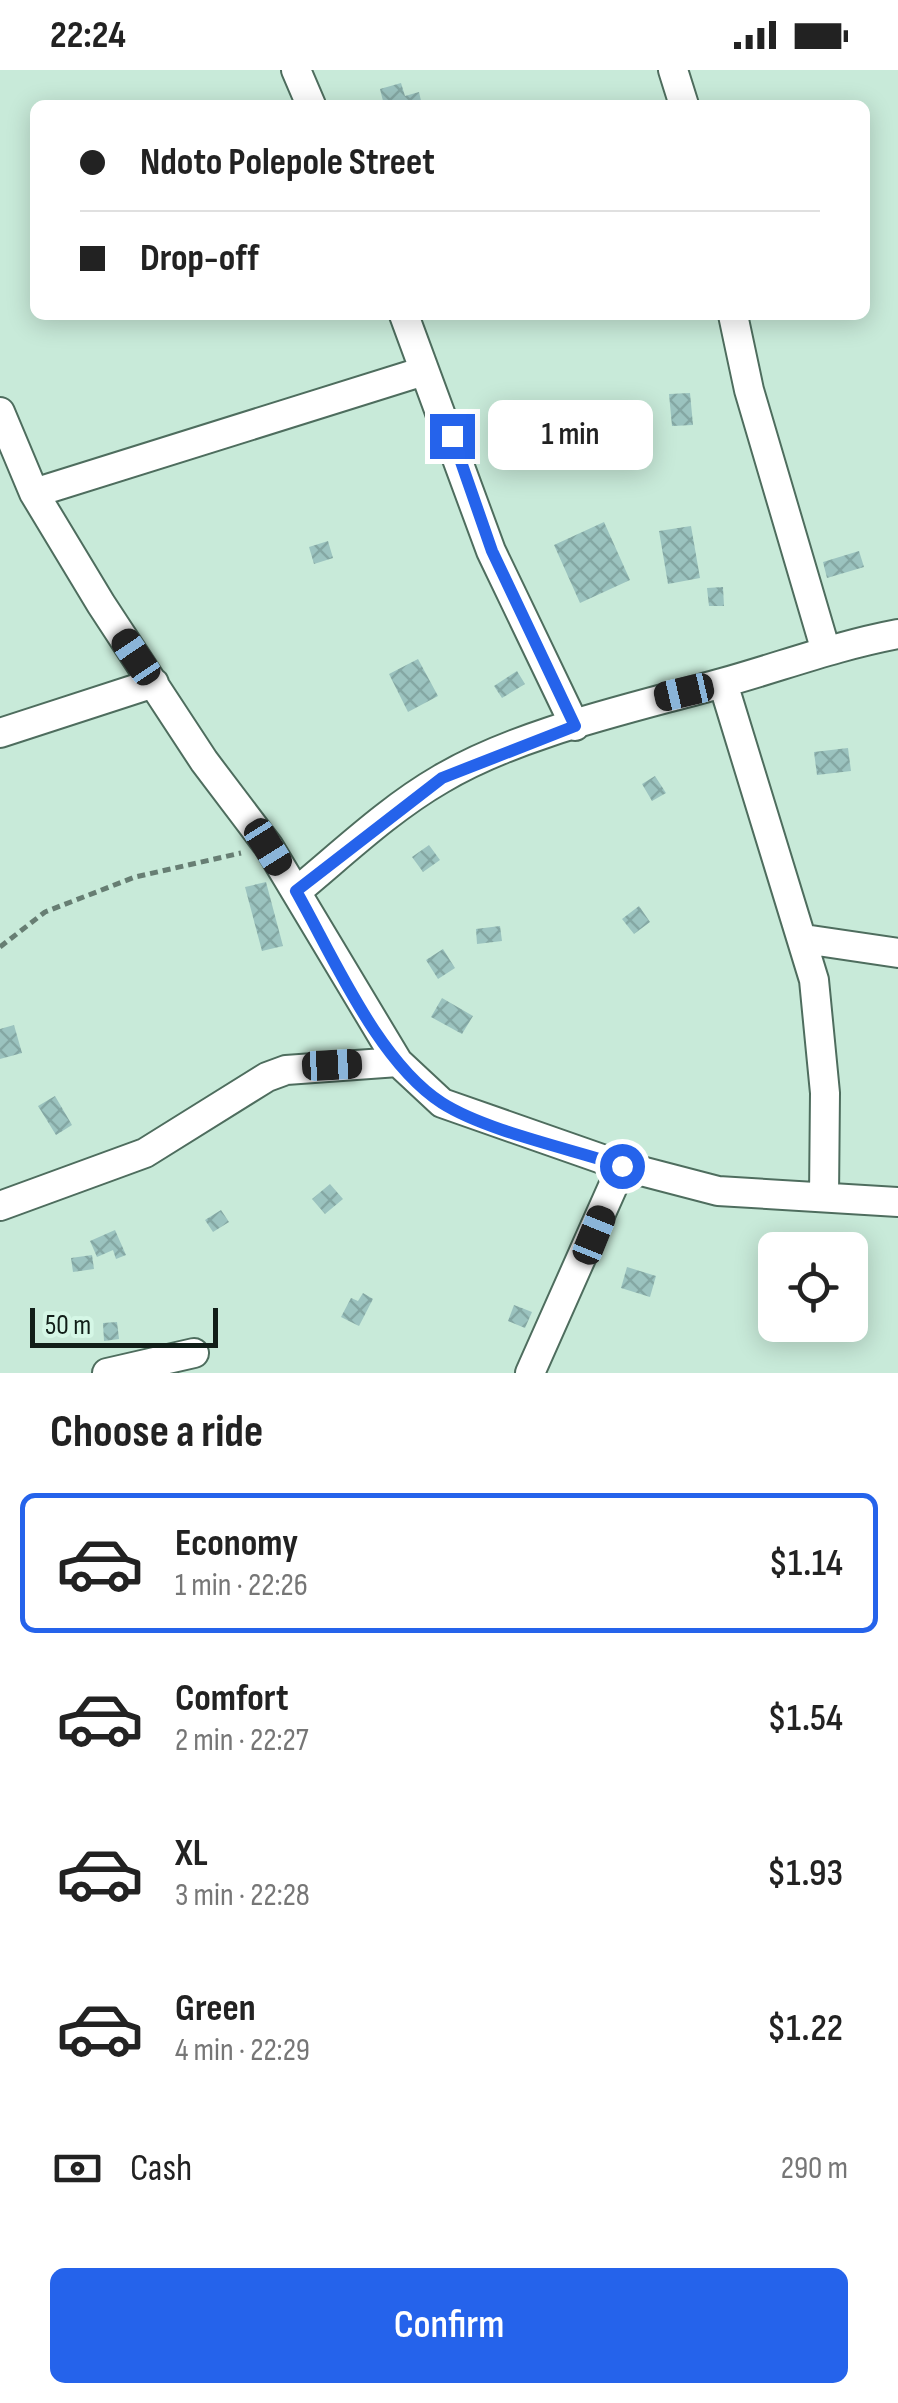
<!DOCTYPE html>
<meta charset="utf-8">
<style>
:root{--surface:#fff;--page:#f6f6f6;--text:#222;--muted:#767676;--line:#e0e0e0;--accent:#2563eb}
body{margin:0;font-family:"Sofia Sans Condensed",sans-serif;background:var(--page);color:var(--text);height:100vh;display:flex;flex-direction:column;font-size:38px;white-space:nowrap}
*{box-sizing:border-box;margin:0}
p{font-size:32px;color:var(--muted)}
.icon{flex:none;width:55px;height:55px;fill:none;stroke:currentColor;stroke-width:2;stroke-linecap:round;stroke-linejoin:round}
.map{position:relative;height:1303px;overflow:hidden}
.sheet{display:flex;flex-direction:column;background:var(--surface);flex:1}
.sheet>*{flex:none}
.guide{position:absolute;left:30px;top:30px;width:840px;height:220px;border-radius:15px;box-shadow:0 5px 25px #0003;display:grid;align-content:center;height:220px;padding:0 50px;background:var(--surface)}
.fabs{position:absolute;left:758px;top:1162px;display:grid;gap:20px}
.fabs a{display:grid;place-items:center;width:110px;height:110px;border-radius:15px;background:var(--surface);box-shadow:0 5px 25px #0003;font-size:50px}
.scale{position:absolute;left:30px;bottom:25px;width:188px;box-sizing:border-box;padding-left:10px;border:5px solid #111e18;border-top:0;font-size:28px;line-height:35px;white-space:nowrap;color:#111e18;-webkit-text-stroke:8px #d5f7e6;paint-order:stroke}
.end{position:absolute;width:45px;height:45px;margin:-22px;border:12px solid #2563eb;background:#fff;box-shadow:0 0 0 5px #fff}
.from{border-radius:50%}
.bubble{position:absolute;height:70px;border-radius:15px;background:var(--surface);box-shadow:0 5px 25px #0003;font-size:32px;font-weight:600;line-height:70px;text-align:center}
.car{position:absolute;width:30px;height:60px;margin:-30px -15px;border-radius:12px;box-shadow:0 0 8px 2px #0007;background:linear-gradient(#222 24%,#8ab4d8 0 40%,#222 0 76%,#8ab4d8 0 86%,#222 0)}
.guide b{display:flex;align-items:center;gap:35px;height:95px;font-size:38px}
.guide b+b{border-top:2px solid var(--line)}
.guide i{width:25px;height:25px;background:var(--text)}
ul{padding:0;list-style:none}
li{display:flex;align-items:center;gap:30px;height:140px;margin:0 20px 15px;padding:0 30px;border:5px solid transparent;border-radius:15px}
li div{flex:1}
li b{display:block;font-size:38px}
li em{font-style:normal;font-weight:600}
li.active{border-color:var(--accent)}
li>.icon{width:90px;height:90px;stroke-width:1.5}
h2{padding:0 50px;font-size:45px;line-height:120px}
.pay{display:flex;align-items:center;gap:25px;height:110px;padding:0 50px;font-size:38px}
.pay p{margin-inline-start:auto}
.primary-button{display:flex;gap:20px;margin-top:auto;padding:20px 50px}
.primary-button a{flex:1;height:115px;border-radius:15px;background:var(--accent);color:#fff;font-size:40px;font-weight:600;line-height:115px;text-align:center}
.status{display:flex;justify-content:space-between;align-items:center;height:70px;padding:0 50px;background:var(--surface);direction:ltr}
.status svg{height:28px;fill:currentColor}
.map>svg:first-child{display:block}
.building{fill:url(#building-cross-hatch)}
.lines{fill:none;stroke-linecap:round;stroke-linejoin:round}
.minor-casing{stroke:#4e6d5e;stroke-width:32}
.path{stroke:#677e73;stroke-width:5;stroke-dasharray:8 5;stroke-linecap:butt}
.minor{stroke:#fff;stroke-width:28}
.route{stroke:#2563eb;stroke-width:12}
</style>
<div class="status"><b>22:24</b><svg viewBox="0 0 49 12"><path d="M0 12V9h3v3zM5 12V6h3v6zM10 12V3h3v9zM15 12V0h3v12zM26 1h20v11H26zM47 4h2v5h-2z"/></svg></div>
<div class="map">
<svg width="898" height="1303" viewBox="0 0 898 1303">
<defs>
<pattern id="building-cross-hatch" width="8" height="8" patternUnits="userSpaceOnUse" patternTransform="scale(2.5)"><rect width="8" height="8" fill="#9bc3bf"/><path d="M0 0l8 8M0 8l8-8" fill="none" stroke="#84a7a3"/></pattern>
</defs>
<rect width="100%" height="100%" fill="#c8ead9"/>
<path class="building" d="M401,13L405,26L419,22L422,35H384L380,19Z
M690,323L693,355L672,356L669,324Z
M551,336L560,351L547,358L538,344Z
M604,452L630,510L580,533L554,475Z
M691,456L700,508L668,514L659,461Z
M328,471L333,488L314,494L309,477Z
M859,481L864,497L827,508L823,492Z
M723,517L724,536H709L707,518Z
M418,589L438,626L408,642L389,604Z
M517,601L525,614L502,628L494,616Z
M848,678L851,701L817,705L814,682Z
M655,706L666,723L652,731L642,714Z
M429,775L440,790L423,802L412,787Z
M266,812L283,876L262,881L245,817Z
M639,836L650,852L634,864L622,849Z
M500,856L502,871L477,874L476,859Z
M443,879L455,898L438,909L426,890Z
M442,928L473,946L462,964L431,947Z
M14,955L22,983L0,989V959Z
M55,1026L72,1055L56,1065L38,1036Z
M330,1114L343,1129L325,1144L312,1129Z
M221,1140L229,1152L213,1162L205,1150Z
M115,1160L126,1185L116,1189L113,1180L97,1187L90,1171Z
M92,1185L94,1199L73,1202L71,1188Z
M627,1197L656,1206L650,1227L621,1218Z
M363,1223L373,1229L359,1256L341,1247L351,1228L358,1231Z
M514,1235L532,1242L525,1258L508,1251Z
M117,1252L119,1269L104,1271L103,1253Z"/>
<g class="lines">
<g class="minor-casing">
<path id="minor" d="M296,0L311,35
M673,0L684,35
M404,245L491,481L575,656
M733,245L749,320L825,578
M0,342L34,423L101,534L204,691L269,777L398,992L442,1033L622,1096L718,1121L898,1132
M34,423L424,301
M723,613L814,910L825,1023L824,1127
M0,663L154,613
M297,821C343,783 389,739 441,709C520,662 634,638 722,613C783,596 835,576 898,564
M804,869L898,883
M0,1136L145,1083L267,1007L286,1000L398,992
M107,1303L194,1283
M530,1303L622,1096"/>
</g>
<path class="path" d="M0,877L45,842L135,807L241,783"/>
<use href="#minor" class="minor"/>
</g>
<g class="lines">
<path class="route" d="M452,366L492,481L575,656L442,708L296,821C333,886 378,992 442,1033C486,1061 571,1079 622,1096"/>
</g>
</svg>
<div class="fabs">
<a><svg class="icon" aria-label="locate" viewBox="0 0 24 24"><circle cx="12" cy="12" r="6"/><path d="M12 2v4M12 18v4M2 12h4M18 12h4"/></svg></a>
</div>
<div class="scale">50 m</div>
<i class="end from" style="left:622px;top:1096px"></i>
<i class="end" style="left:452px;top:366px"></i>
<div class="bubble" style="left:488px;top:330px;width:165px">1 min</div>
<i class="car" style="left:136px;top:587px;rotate:326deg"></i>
<i class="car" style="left:684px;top:622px;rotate:257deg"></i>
<i class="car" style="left:268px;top:777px;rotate:148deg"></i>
<i class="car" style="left:332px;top:995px;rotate:87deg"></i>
<i class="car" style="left:594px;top:1165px;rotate:22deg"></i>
<div class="guide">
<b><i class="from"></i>Ndoto Polepole Street</b>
<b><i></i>Drop-off</b>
</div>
</div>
<section class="sheet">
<h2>Choose a ride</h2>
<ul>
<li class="active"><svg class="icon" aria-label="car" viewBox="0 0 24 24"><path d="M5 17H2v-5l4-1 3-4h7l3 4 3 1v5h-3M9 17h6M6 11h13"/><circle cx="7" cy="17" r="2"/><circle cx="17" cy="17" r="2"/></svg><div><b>Economy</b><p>1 min · 22:26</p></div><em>$1.14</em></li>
<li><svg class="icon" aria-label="car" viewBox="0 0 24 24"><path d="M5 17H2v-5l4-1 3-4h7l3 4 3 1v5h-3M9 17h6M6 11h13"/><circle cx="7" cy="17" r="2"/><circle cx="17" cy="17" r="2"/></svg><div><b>Comfort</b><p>2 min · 22:27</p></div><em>$1.54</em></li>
<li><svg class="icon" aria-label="car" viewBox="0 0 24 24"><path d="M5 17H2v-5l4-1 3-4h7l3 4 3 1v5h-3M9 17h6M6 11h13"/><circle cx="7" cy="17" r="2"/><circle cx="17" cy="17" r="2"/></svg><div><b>XL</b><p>3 min · 22:28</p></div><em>$1.93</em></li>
<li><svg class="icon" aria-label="car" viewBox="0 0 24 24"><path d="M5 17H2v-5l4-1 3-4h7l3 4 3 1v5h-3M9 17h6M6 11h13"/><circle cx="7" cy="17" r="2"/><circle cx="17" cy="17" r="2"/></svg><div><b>Green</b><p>4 min · 22:29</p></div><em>$1.22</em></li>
</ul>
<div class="pay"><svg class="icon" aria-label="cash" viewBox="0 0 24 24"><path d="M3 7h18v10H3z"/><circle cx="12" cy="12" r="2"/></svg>Cash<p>290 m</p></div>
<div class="primary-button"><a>Confirm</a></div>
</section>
